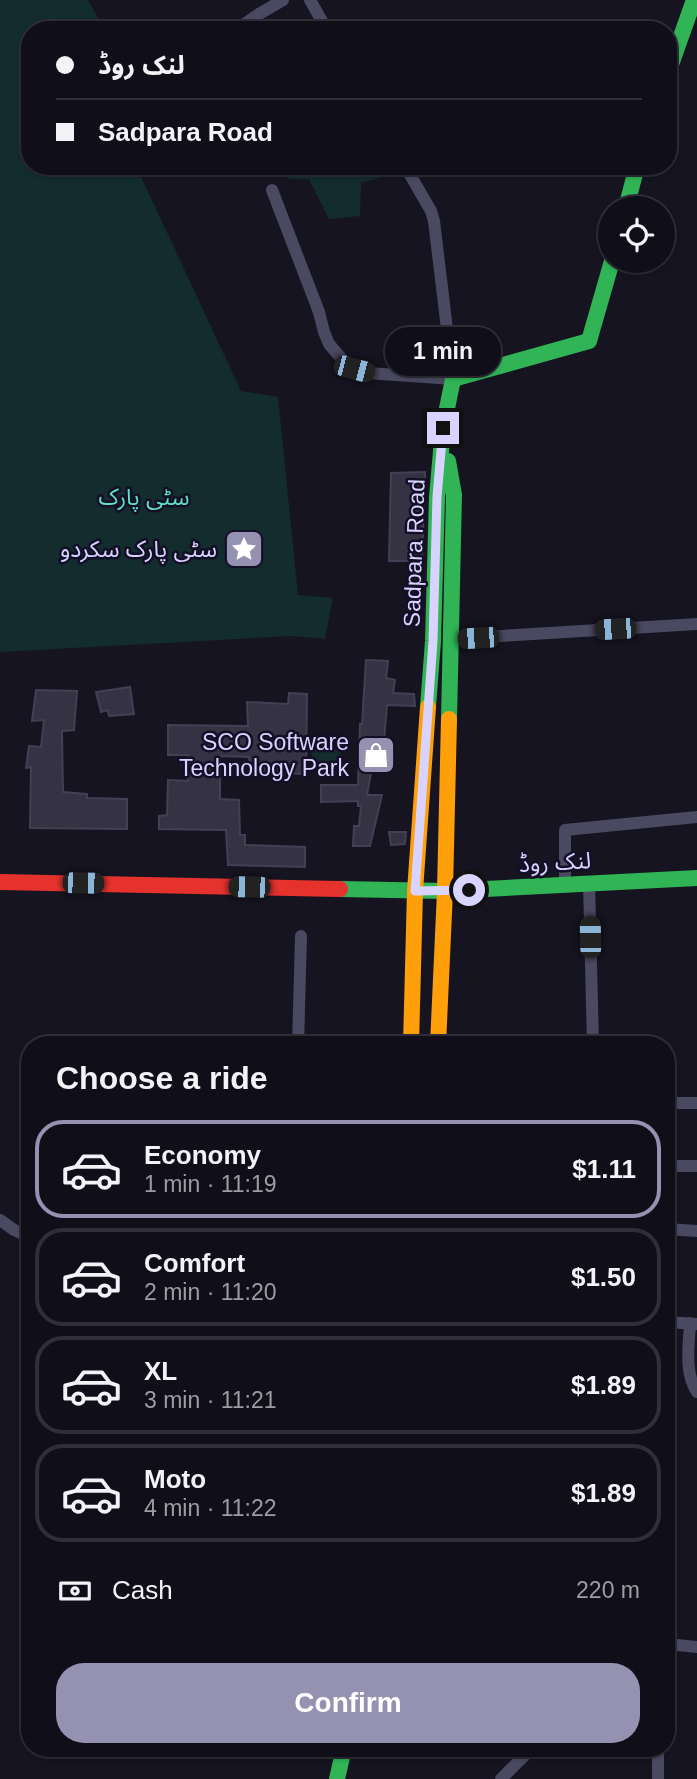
<!DOCTYPE html>
<meta charset="utf-8">
<style>
:root{--surface:#100f19;--page:#191822;--text:#f1f3f6;--muted:#9c9ca2;--line:#302f38;--accent:#9591b1}
body{margin:0;font-family:Arial,"Noto Sans Arabic",sans-serif;background:var(--page);color:var(--text);height:100vh;display:flex;flex-direction:column;font-size:26px;white-space:nowrap}
*{box-sizing:border-box;margin:0}
p{font-size:23px;color:var(--muted)}
.icon{flex:none;width:38px;height:38px;fill:none;stroke:currentColor;stroke-width:2;stroke-linecap:round;stroke-linejoin:round}
.map{position:relative;flex:1;overflow:hidden}
.panel{position:absolute;left:21px;top:1036px;width:654px;height:721px;display:flex;flex-direction:column;background:var(--surface);border-radius:28px;box-shadow:0 2px 5px #0004,0 0 0 2px var(--line)}
.panel>*{flex:none}
.hud{position:absolute;left:21px;top:21px;width:656px;height:154px;border-radius:28px;box-shadow:0 2px 5px #0004,0 0 0 2px var(--line);display:grid;align-content:center;height:154px;padding:0 35px;background:var(--surface)}
.controls{position:absolute;left:598px;top:196px;display:grid;gap:14px}
.controls a{display:grid;place-items:center;width:77px;height:77px;border-radius:50%;background:var(--surface);box-shadow:0 2px 5px #0004,0 0 0 2px var(--line);font-size:35px}
.end{position:absolute;width:32px;height:32px;margin:-16px;border:9px solid #d9d4ff;background:#111;box-shadow:0 0 0 4px #111}
.from{border-radius:50%}
.bubble{position:absolute;height:49px;border-radius:24px;background:var(--surface);box-shadow:0 2px 5px #0004,0 0 0 2px var(--line);font-size:23px;font-weight:600;line-height:49px;text-align:center}
.car{position:absolute;width:21px;height:42px;margin:-21px -10px;border-radius:9px;box-shadow:0 0 5px 2px #0007;background:linear-gradient(#222 24%,#8ab4d8 0 40%,#222 0 76%,#8ab4d8 0 86%,#222 0)}
.hud b{display:flex;align-items:center;gap:24px;height:66px;font-size:26px}
.hud b+b{border-top:2px solid var(--line)}
.hud i{width:18px;height:18px;background:var(--text)}
ul{padding:0;list-style:none}
li{display:flex;align-items:center;gap:21px;height:98px;margin:0 14px 10px;padding:0 21px;border:4px solid var(--line);border-radius:28px}
li div{flex:1}
li b{display:block;font-size:26px}
li em{font-style:normal;font-weight:600}
li.selected{border-color:var(--accent)}
li>.icon{width:63px;height:63px;stroke-width:1.5}
h2{padding:0 35px;font-size:32px;line-height:84px}
.pay{display:flex;align-items:center;gap:18px;height:77px;padding:0 35px;font-size:26px}
.pay p{margin-inline-start:auto}
.button{display:flex;gap:14px;margin-top:auto;padding:14px 35px}
.button a{flex:1;height:80px;border-radius:28px;background:var(--accent);color:#fff;font-size:28px;font-weight:600;line-height:80px;text-align:center}
.map>svg:first-child{display:block}
.green{fill:#132c2d}
.building{fill:#343243;stroke:#433f54;stroke-width:2}
.lines{fill:none;stroke-linecap:round;stroke-linejoin:round}
.street{stroke:#4a4962;stroke-width:12}
.fast{stroke:#30b455;stroke-width:16}
.slow{stroke:#ff9f0a;stroke-width:16}
.jam{stroke:#e5322d;stroke-width:16}
.route{stroke:#d9d4ff;stroke-width:9}
.labels{text-anchor:middle;dominant-baseline:central;stroke-width:5;stroke-linejoin:round;paint-order:stroke}
.park-label{font-size:23px;fill:#5fe0c0;stroke:#130f26}
.poi-label{font-size:23px;fill:#d9d4ff;stroke:#130f26;text-anchor:end}
.street-label{font-size:23px;fill:#d9d4ff;stroke:#130f26}
</style>
<div class="map">
<svg width="697" height="1779" viewBox="0 0 697 1779">
<rect width="100%" height="100%" fill="#161421"/>
<path class="green" d="M0,0H88L105,30H30V166H136L241,391L278,397L298,595L333,598L325,639L290,636L0,652Z
M265,166H398L400,172L361,183L360,216L329,219L309,179H290L266,170Z
M324,740L329,747L341,752L338,765L320,769L311,754L314,745Z"/>
<path class="building" d="M425,472L422,561H389L391,473Z
M366,660L388,661L386,678L395,680L393,693L414,694L415,706L387,705L384,741L391,742L389,768L372,767L367,795H382L370,846H353L354,826H359L361,806H358V801L321,802V785H358L360,724H362Z
M130,687L134,714L109,716L108,710L101,712L96,692Z
M36,690L77,691L74,730L62,731L63,792L87,794V798L127,799V829L30,828L31,767L26,768L29,746L41,747L44,720L32,721Z
M289,693L307,694L306,774L250,772L249,757L220,756V799L239,800L240,835H245V845L305,847V867L228,865L226,830L159,829V816L167,815L168,780L188,781V755H168V725L248,726L247,702L288,704Z
M389,832H406L405,844L391,845Z"/>
<g class="lines">
<path class="street" d="M310,0L327,30
M236,30L259,14L283,0
M272,190L319,312L324,332L329,344L341,358L354,369L368,373L453,379L434,221L431,211L405,166
M451,639L697,624
M589,883L593,1045
M565,885V830L697,817
M298,1045L301,936
M667,1103H697
M667,1166H697
M0,1220L14,1230L30,1237
M667,1229L697,1231
M667,1322L697,1324
M690,1323C689,1344 684,1373 697,1392
M667,1644L697,1647
M658,1748V1779
M501,1779L532,1748"/>
<path class="fast" d="M668,73L694,0
M626,208L637,166
M448,461L454,495L449,719
M428,707L433,641L437,497L443,428L453,379L589,341L612,261
M340,889L445,891L697,878
M337,1779L344,1748"/>
<path class="slow" d="M411,1045L415,891L428,707
M438,1045L445,891L449,719"/>
<path class="jam" d="M0,882L340,889"/>
</g>
<g class="lines">
<path class="route" d="M443,428L437,497L433,641L415,891L469,890"/>
</g>
<defs>
<g id="sight-square" transform="scale(2.0125)"><rect x="-9" y="-9" width="18" height="18" rx="4" fill="#9591b1" stroke="#130f26"/><path d="M0-6L1.8-2.2L6-1.7L2.9 1.2L3.7 5.4L0 3.3L-3.7 5.4L-2.9 1.2L-6-1.7L-1.8-2.2Z" fill="#fff"/></g>
<g id="shop-square" transform="scale(2.0125)"><rect x="-9" y="-9" width="18" height="18" rx="4" fill="#9591b1" stroke="#130f26"/><path d="M-5-2.5h2.3a2.7 3.5 0 0 1 5.4 0H5L5.5 6h-11ZM-1.5-2.5h3a1.5 2.3 0 0 0-3 0Z" fill="#fff"/></g>
</defs>
<g fill-rule="evenodd">
<use href="#sight-square" x="244" y="549"/>
<use href="#shop-square" x="376" y="755"/>
</g>
<g class="labels">
<g class="park-label">
<text x="144" y="497">سٹی پارک</text>
</g>
<g class="poi-label">
<text x="217" y="549">سٹی پارک سکردو</text>
<text x="349" y="742">SCO Software<tspan x="349" dy="26">Technology Park</tspan></text>
</g>
<g class="street-label">
<text transform="translate(414 553) rotate(-88)">Sadpara Road</text>
<text transform="translate(555 862) rotate(-3)">لنک روڈ</text>
</g>
</g>
</svg>
<div class="controls">
<a><svg class="icon" aria-label="locate" viewBox="0 0 24 24"><circle cx="12" cy="12" r="6"/><path d="M12 2v4M12 18v4M2 12h4M18 12h4"/></svg></a>
</div>
<i class="end from" style="left:469px;top:890px"></i>
<i class="end" style="left:443px;top:428px"></i>
<div class="bubble" style="left:385px;top:327px;width:116px">1 min</div>
<i class="car" style="left:354px;top:369px;rotate:105deg"></i>
<i class="car" style="left:615px;top:629px;rotate:267deg"></i>
<i class="car" style="left:478px;top:638px;rotate:267deg"></i>
<i class="car" style="left:83px;top:883px;rotate:91deg"></i>
<i class="car" style="left:249px;top:887px;rotate:271deg"></i>
<i class="car" style="left:590px;top:937px;rotate:359deg"></i>
<div class="hud">
<b><i class="from"></i>لنک روڈ</b>
<b><i></i>Sadpara Road</b>
</div>
<section class="panel">
<h2>Choose a ride</h2>
<ul>
<li class="selected"><svg class="icon" aria-label="car" viewBox="0 0 24 24"><path d="M5 17H2v-5l4-1 3-4h7l3 4 3 1v5h-3M9 17h6M6 11h13"/><circle cx="7" cy="17" r="2"/><circle cx="17" cy="17" r="2"/></svg><div><b>Economy</b><p>1 min · 11:19</p></div><em>$1.11</em></li>
<li><svg class="icon" aria-label="car" viewBox="0 0 24 24"><path d="M5 17H2v-5l4-1 3-4h7l3 4 3 1v5h-3M9 17h6M6 11h13"/><circle cx="7" cy="17" r="2"/><circle cx="17" cy="17" r="2"/></svg><div><b>Comfort</b><p>2 min · 11:20</p></div><em>$1.50</em></li>
<li><svg class="icon" aria-label="car" viewBox="0 0 24 24"><path d="M5 17H2v-5l4-1 3-4h7l3 4 3 1v5h-3M9 17h6M6 11h13"/><circle cx="7" cy="17" r="2"/><circle cx="17" cy="17" r="2"/></svg><div><b>XL</b><p>3 min · 11:21</p></div><em>$1.89</em></li>
<li><svg class="icon" aria-label="car" viewBox="0 0 24 24"><path d="M5 17H2v-5l4-1 3-4h7l3 4 3 1v5h-3M9 17h6M6 11h13"/><circle cx="7" cy="17" r="2"/><circle cx="17" cy="17" r="2"/></svg><div><b>Moto</b><p>4 min · 11:22</p></div><em>$1.89</em></li>
</ul>
<div class="pay"><svg class="icon" aria-label="cash" viewBox="0 0 24 24"><path d="M3 7h18v10H3z"/><circle cx="12" cy="12" r="2"/></svg>Cash<p>220 m</p></div>
<div class="button"><a>Confirm</a></div>
</section>
</div>
